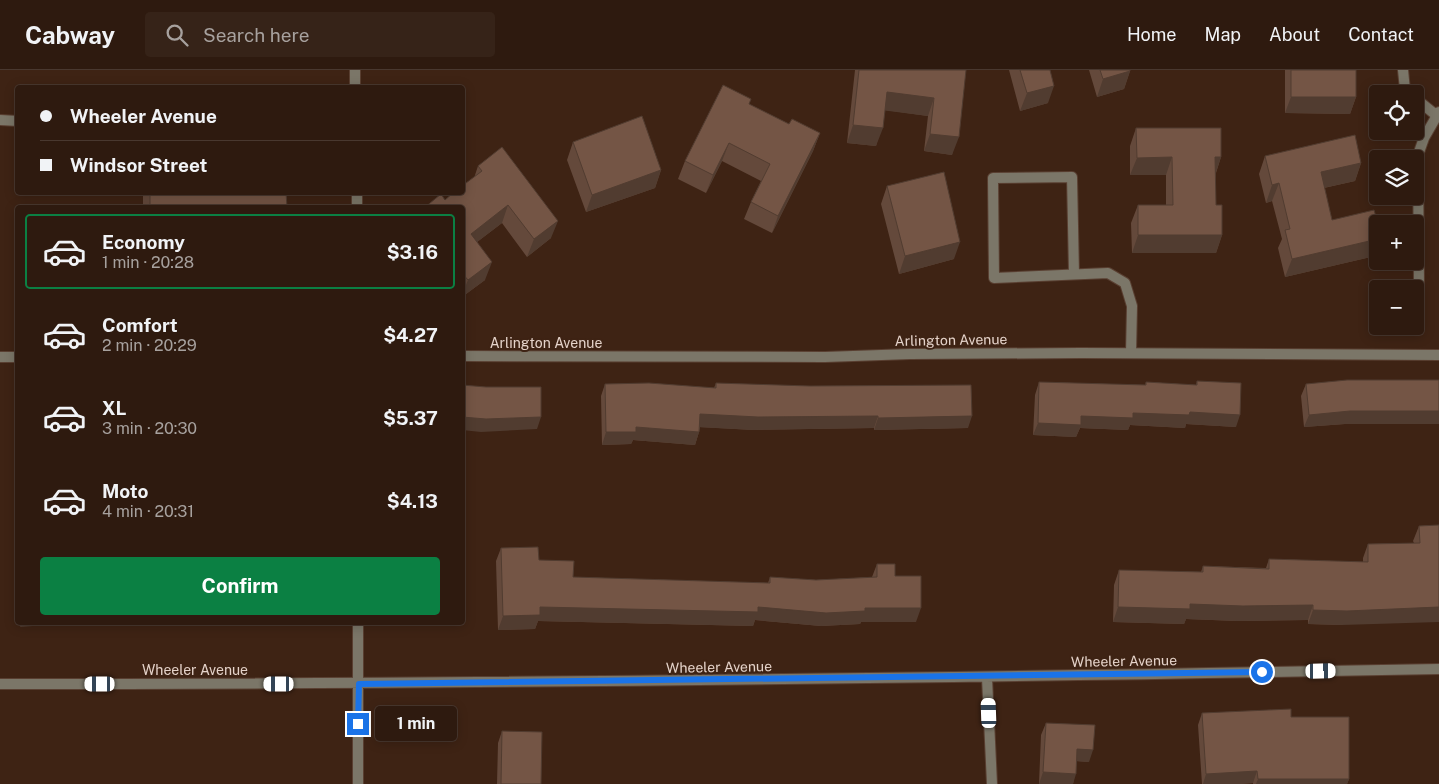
<!DOCTYPE html>
<meta charset="utf-8">
<style>
:root{--surface:#2e1a0f;--page:#362318;--text:#f1f3f6;--muted:#a7a19e;--line:#49382f;--accent:#0b8043}
body{margin:0;font-family:"Public Sans",sans-serif;background:var(--page);color:var(--text);height:100vh;display:flex;flex-direction:column;font-size:19px;white-space:nowrap}
*{box-sizing:border-box;margin:0}
p{font-size:16px;color:var(--muted)}
.icon{flex:none;width:28px;height:28px;fill:none;stroke:currentColor;stroke-width:2;stroke-linecap:round;stroke-linejoin:round}
.map{position:relative;flex:1;overflow:hidden}
.sheet{position:absolute;left:15px;top:135px;width:450px;height:420px;display:flex;flex-direction:column;background:var(--surface);border-radius:5px;box-shadow:0 2px 12px #0003,0 0 0 1px var(--line)}
.sheet>*{flex:none}
.hud{position:absolute;left:15px;top:15px;width:450px;height:110px;border-radius:5px;box-shadow:0 2px 12px #0003,0 0 0 1px var(--line);display:grid;align-content:center;height:110px;padding:0 25px;background:var(--surface)}
.buttons{position:absolute;left:1369px;top:15px;display:grid;gap:10px}
.buttons a{display:grid;place-items:center;width:55px;height:55px;border-radius:5px;background:var(--surface);box-shadow:0 2px 12px #0003,0 0 0 1px var(--line);font-size:25px}
.end{position:absolute;width:22px;height:22px;margin:-11px;border:6px solid #1a73e8;background:#fff;box-shadow:0 0 0 2px #fff}
.from{border-radius:50%}
.bubble{position:absolute;height:35px;border-radius:5px;background:var(--surface);box-shadow:0 2px 12px #0003,0 0 0 1px var(--line);font-size:16px;font-weight:700;line-height:35px;text-align:center}
.car{position:absolute;width:15px;height:30px;margin:-15px -8px;border-radius:6px;box-shadow:0 0 4px 1px #0007;background:linear-gradient(#fff 24%,#345 0 40%,#fff 0 76%,#345 0 86%,#fff 0)}
.hud b{display:flex;align-items:center;gap:18px;height:48px;font-size:19px}
.hud b+b{border-top:1px solid var(--line)}
.hud i{width:12px;height:12px;background:var(--text)}
ul{padding:9px 0 0;list-style:none}
li{display:flex;align-items:center;gap:15px;height:75px;margin:0 10px 8px;padding:0 15px;border:2px solid transparent;border-radius:5px}
li div{flex:1}
li b{display:block;font-size:19px}
li em{font-style:normal;font-weight:700}
li.current{border-color:var(--accent)}
li>.icon{width:45px;height:45px;stroke-width:1.5}
.cta{display:flex;gap:10px;margin-top:auto;padding:10px 25px}
.cta a{flex:1;height:58px;border-radius:5px;background:var(--accent);color:#fff;font-size:20px;font-weight:700;line-height:58px;text-align:center}
header{display:flex;align-items:center;gap:30px;box-sizing:border-box;height:70px;padding:0 25px;background:var(--surface);border-bottom:1px solid var(--line)}
header strong{font-size:24px}
nav{display:flex;gap:28px;margin-inline-start:auto;font-size:18px}
.search{width:350px;height:45px;background:var(--page);display:flex;align-items:center;gap:12px;box-sizing:border-box;padding:0 18px;border-radius:5px;color:var(--muted);font-size:19px}
.map>svg:first-child{display:block}
.lines{fill:none;stroke-linecap:round;stroke-linejoin:round}
.lane-casing{stroke:#593f31;stroke-width:12}
.street-casing{stroke:#593f31;stroke-width:12}
.lane{stroke:#7b7668;stroke-width:10}
.street{stroke:#7b7668;stroke-width:10}
.wall{fill:#64493b}
.shaded-wall{fill:#513c30}
.building{fill:#745545;stroke:#513c30}
.route{stroke:#1a73e8;stroke-width:6}
.labels{text-anchor:middle;dominant-baseline:central;stroke-width:4;stroke-linejoin:round;paint-order:stroke}
.street-label{font-size:14px;fill:#e5d3ca;stroke:#3e2314}
</style>
<header>
<strong>Cabway</strong>
<div class="search"><svg class="icon" aria-label="search" viewBox="0 0 24 24"><circle cx="10" cy="10" r="6"/><path d="M15 15l6 6"/></svg>Search here</div>
<nav><a>Home</a><a>Map</a><a>About</a><a>Contact</a></nav>
</header>
<div class="map">
<svg width="1439" height="714" viewBox="0 0 1439 714">
<rect width="100%" height="100%" fill="#3e2314"/>
<g class="lines">
<g class="lane-casing">
<path id="lane" d="M1403,0L1405,20L1409,24
M1415,28L1436,45
M1074,204L1072,107L993,108L994,208L1108,203L1125,213L1132,236L1131,283
M1419,217L1418,85L1424,68L1439,42"/>
</g>
<g class="street-casing">
<path id="street" d="M355,0V18
M0,50L18,51
M357,122V138
M462,286L825,287L910,284L1081,283L1439,285
M0,287H18
M358,552V714
M987,608L992,714
M0,614C480,614 959,608 1439,599"/>
</g>
<use href="#lane" class="lane"/>
<use href="#street" class="street"/>
</g>
<path class="wall" d="M855,0H966L952,85L924,81L928,46L885,40L876,76L847,73Z
M1009,0H1050L1048,33L1020,41Z
M1089,0H1130V1L1124,19L1097,27Z
M1285,0H1356V27L1350,44L1285,43Z
M749,34L789,54L820,63L813,81L772,163L744,149L751,132L761,111L722,91L706,123L678,109L685,91Z
M1136,58L1221,87L1216,103V135L1222,165L1216,183H1132L1131,153L1138,135H1166V105H1130V76Z
M573,72L661,100L655,118L586,142L567,90Z
M1265,86L1361,93L1355,111L1324,118L1332,150L1378,154V179L1375,186L1285,207L1278,178L1282,169L1272,131L1266,133L1259,104Z
M478,96L551,168L527,187L502,153L477,172L485,210L462,227V138L445,130L474,108Z
M887,116L954,189L899,204L881,134Z
M143,122H286L287,138H143Z
M1439,310V354H1345L1304,357L1301,326L1306,314Z
M1197,311L1236,357L1186,354L1185,358L1130,355L1128,360L1080,358L1076,367L1033,365L1035,325L1039,312L1145,315L1146,312L1196,315Z
M716,313L968,358L874,360V358L754,360L700,357L699,362L695,375L633,370L631,374L602,375L601,326L605,314L714,318Z
M1439,455L1342,555L1308,554V550L1238,551L1186,549L1184,554L1113,552L1114,515L1119,500L1201,502L1203,496L1266,498L1269,489L1363,492V488L1368,474L1414,473L1413,471L1419,456Z
M501,478L539,490L573,507L768,513L770,507L816,510L872,507L877,494L895,506L916,552H861L860,554L821,556L755,550L753,556L538,551L535,559L498,560L496,491Z
M1202,643L1291,647L1349,709L1347,714H1253V713L1238,714H1202L1198,655Z
M1046,653L1089,692L1077,691L1073,714H1039L1041,665Z
M502,661L541,714H497L498,673Z"/>
<path class="shaded-wall" d="M1130,1L1124,19L1097,27L1103,9Z
M1054,16L1048,33L1020,41L1027,23Z
M887,22L934,28L928,46L881,40Z
M1291,27H1356L1350,44L1285,43Z
M853,55L883,58L876,76L847,73Z
M820,63L813,81L772,163L778,146Z
M930,64L959,67L952,85L924,81Z
M729,73L722,91L706,123L713,105Z
M1172,87L1166,105H1130L1137,88Z
M1215,87H1221L1215,105Z
M1361,93L1355,111L1314,120L1321,102Z
M661,100L655,118L586,142L592,125Z
M1279,113L1272,131L1266,133L1272,115Z
M508,135L502,153L464,182L471,164Z
M558,151L551,168L527,187L534,169Z
M1138,165H1222L1216,183H1132Z
M1378,169V179L1375,186L1285,207L1292,189Z
M960,172L954,189L899,204L905,186Z
M492,192L485,210L462,227V225L468,210Z
M1350,341H1439V354H1345L1304,357L1309,345Z
M1190,342L1240,345L1236,357L1186,354L1185,358L1130,355L1128,360L1080,358L1076,367L1033,365L1038,353L1081,346L1133,343Z
M700,344L878,346L874,358L754,360L696,357Z
M972,346L968,358L874,360L878,348Z
M462,347H541L537,359L481,362L462,360Z
M636,357L699,362L695,375L633,370L631,374L602,375L606,362Z
M1190,534L1313,535L1308,550L1238,551L1186,549L1184,554L1113,552L1118,537Z
M540,537H758L921,538L916,552H861L860,554L821,556L755,550L753,556L538,551L535,559L498,560L503,546Z
M1439,537V552L1342,555L1308,554L1313,540Z
M22,552H85L20,557Z
M391,552H425L424,556L390,555Z
M1077,679L1093,680L1089,692L1073,691Z
M1257,701L1253,713L1238,714H1203L1206,704Z
M1043,702L1076,704L1073,714H1039Z
M1258,709H1349L1347,714H1256Z"/>
<path class="building" d="M859,0H966L959,67L930,64L934,28L887,22L883,58L853,55Z
M1020,0H1050L1054,16L1027,23Z
M1100,0H1130V1L1103,9Z
M1291,0H1356V27H1291Z
M723,15L751,29L749,34L789,54L792,49L820,63L778,146L751,132L770,94L729,73L713,105L685,91Z
M642,46L661,100L592,125L573,72Z
M1136,58H1221V87H1215L1216,135H1222V165H1138V135H1173L1172,87L1137,88Z
M1355,65L1361,93L1321,102L1332,150L1374,140L1378,154V169L1292,189L1285,160L1290,159L1279,113L1272,115L1265,86Z
M502,77L558,151L534,169L508,135L471,164L492,192L468,210L462,203V138H424L441,124L445,130L454,122H462V116L482,101L478,96Z
M944,102L960,172L905,186L887,116Z
M150,122H286L287,138H150Z
M1347,310H1439V341H1350L1309,345L1306,314Z
M1197,311L1241,313L1240,345L1190,342L1189,345L1133,343V348L1081,346V355L1038,353L1039,312L1146,315V312L1197,315Z
M649,313L716,318V313L810,316L971,315L972,346L878,348V346L758,347L700,344L699,362L636,357V362H606L605,314Z
M462,315L486,317H541V347L486,349L462,347Z
M1439,455V537L1347,541L1313,540V535L1243,536L1190,534V539L1118,537L1119,500L1203,502V496L1269,499V489L1368,492V474L1420,473L1419,456Z
M538,477L539,490L574,491L573,507L770,513V507L816,510L877,507V494H895V506H921V538H865V541L826,543L758,537V542L540,537V545L503,546L501,478Z
M1291,639V647H1349V709H1258L1257,701L1206,704L1202,643Z
M1046,653L1095,655L1093,680L1077,679L1076,704L1043,702Z
M502,661L542,662L541,714H501Z"/>
<g class="lines">
<path class="route" d="M358,654L359,614L1262,602"/>
</g>
<g class="labels">
<g class="street-label">
<text transform="translate(951 270) rotate(-1)">Arlington Avenue</text>
<text x="546" y="273">Arlington Avenue</text>
<text transform="translate(1124 591) rotate(-1)">Wheeler Avenue</text>
<text transform="translate(719 597) rotate(-1)">Wheeler Avenue</text>
<text x="195" y="600">Wheeler Avenue</text>
</g>
</g>
</svg>
<div class="buttons">
<a><svg class="icon" aria-label="locate" viewBox="0 0 24 24"><circle cx="12" cy="12" r="6"/><path d="M12 2v4M12 18v4M2 12h4M18 12h4"/></svg></a>
<a><svg class="icon" aria-label="layers" viewBox="0 0 24 24"><path d="M12 4l9 5-9 5-9-5zM3 14l9 5 9-5"/></svg></a>
<a>+</a>
<a>−</a>
</div>
<i class="end from" style="left:1262px;top:602px"></i>
<i class="end" style="left:358px;top:654px"></i>
<div class="bubble" style="left:375px;top:636px;width:82px">1 min</div>
<i class="car" style="left:1321px;top:601px;rotate:89deg"></i>
<i class="car" style="left:100px;top:614px;rotate:270deg"></i>
<i class="car" style="left:279px;top:614px;rotate:270deg"></i>
<i class="car" style="left:989px;top:643px;rotate:358deg"></i>
<div class="hud">
<b><i class="from"></i>Wheeler Avenue</b>
<b><i></i>Windsor Street</b>
</div>
<section class="sheet">
<ul>
<li class="current"><svg class="icon" aria-label="car" viewBox="0 0 24 24"><path d="M5 17H2v-5l4-1 3-4h7l3 4 3 1v5h-3M9 17h6M6 11h13"/><circle cx="7" cy="17" r="2"/><circle cx="17" cy="17" r="2"/></svg><div><b>Economy</b><p>1 min · 20:28</p></div><em>$3.16</em></li>
<li><svg class="icon" aria-label="car" viewBox="0 0 24 24"><path d="M5 17H2v-5l4-1 3-4h7l3 4 3 1v5h-3M9 17h6M6 11h13"/><circle cx="7" cy="17" r="2"/><circle cx="17" cy="17" r="2"/></svg><div><b>Comfort</b><p>2 min · 20:29</p></div><em>$4.27</em></li>
<li><svg class="icon" aria-label="car" viewBox="0 0 24 24"><path d="M5 17H2v-5l4-1 3-4h7l3 4 3 1v5h-3M9 17h6M6 11h13"/><circle cx="7" cy="17" r="2"/><circle cx="17" cy="17" r="2"/></svg><div><b>XL</b><p>3 min · 20:30</p></div><em>$5.37</em></li>
<li><svg class="icon" aria-label="car" viewBox="0 0 24 24"><path d="M5 17H2v-5l4-1 3-4h7l3 4 3 1v5h-3M9 17h6M6 11h13"/><circle cx="7" cy="17" r="2"/><circle cx="17" cy="17" r="2"/></svg><div><b>Moto</b><p>4 min · 20:31</p></div><em>$4.13</em></li>
</ul>
<div class="cta"><a>Confirm</a></div>
</section>
</div>
